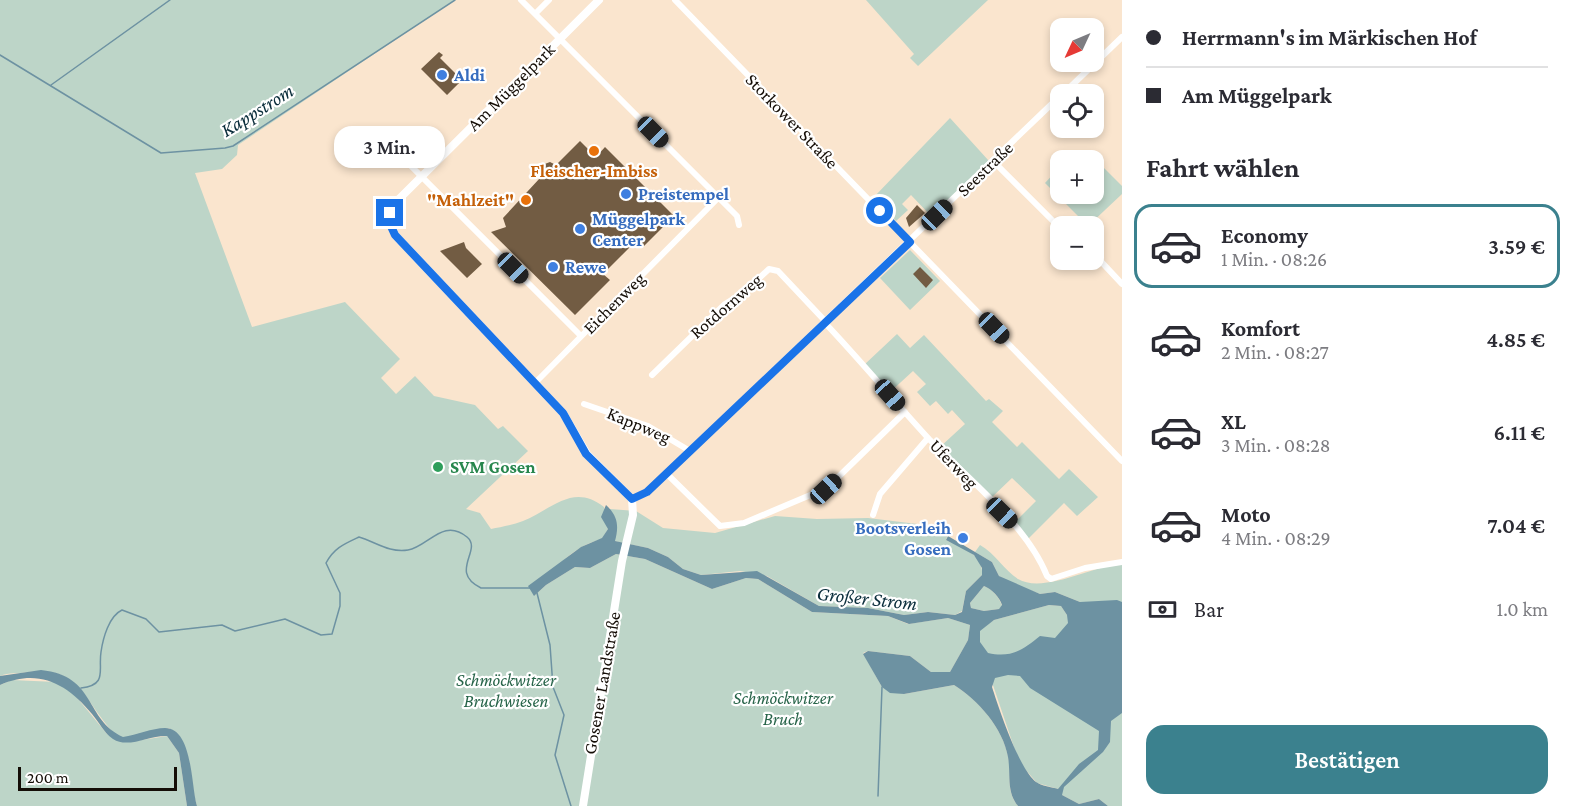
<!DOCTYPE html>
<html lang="de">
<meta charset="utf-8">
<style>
:root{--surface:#fff;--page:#f7f7f7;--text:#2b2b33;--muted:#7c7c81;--line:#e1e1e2;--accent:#3b818e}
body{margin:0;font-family:"Crimson Pro",serif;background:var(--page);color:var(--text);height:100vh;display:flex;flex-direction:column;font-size:22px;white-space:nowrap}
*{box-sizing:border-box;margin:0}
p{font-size:20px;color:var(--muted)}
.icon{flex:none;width:33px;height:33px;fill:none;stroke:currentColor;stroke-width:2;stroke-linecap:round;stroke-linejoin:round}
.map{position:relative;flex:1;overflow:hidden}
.sheet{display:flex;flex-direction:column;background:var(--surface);width:450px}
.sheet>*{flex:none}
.hud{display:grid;align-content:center;height:132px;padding:0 24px;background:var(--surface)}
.needle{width:39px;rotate:226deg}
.fabs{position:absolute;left:1050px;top:18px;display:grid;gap:12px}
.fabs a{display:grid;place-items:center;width:54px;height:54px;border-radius:12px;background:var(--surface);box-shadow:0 3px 9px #0003;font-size:30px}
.scale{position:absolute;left:18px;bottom:15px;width:159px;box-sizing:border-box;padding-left:6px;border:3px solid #140d06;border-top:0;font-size:16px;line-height:21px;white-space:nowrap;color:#140d06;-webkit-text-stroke:4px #fff;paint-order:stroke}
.end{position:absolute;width:27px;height:27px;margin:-14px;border:8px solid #1a73e8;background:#fff;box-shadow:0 0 0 3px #fff}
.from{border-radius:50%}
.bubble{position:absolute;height:42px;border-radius:18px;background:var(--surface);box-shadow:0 3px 9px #0003;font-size:20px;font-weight:600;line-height:42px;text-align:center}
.car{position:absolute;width:18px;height:36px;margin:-18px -9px;border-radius:8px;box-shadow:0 0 4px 2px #0007;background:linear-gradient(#222 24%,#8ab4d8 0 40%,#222 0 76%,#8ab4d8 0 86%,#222 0)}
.hud b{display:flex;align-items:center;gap:21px;height:57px;font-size:22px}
.hud b+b{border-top:2px solid var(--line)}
.hud i{width:15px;height:15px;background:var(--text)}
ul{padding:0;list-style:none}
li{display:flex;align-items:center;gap:18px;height:84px;margin:0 12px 9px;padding:0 12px;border:3px solid transparent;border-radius:18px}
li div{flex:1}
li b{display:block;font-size:22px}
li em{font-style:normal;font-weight:600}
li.selected{border-color:var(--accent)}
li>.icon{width:54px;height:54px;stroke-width:1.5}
h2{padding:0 24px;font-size:27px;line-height:72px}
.pay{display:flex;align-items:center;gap:15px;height:66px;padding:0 24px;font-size:22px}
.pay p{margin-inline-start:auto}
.cta{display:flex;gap:12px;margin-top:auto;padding:12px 24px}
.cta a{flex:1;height:69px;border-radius:18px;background:var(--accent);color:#fff;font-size:24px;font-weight:600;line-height:69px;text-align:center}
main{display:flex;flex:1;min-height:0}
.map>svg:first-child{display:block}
.green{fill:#bdd5c8}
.water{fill:#6d92a2;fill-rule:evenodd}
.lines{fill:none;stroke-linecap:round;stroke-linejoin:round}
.stream{stroke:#6d92a2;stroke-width:1.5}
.building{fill:#725c43}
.minor{stroke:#fff;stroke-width:6}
.major{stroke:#fff;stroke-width:8}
.route{stroke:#1a73e8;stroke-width:8}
.shop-dot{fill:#3f7fe0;stroke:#fff;stroke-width:2}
.food-dot{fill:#e8710a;stroke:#fff;stroke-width:2}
.leisure-dot{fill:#2e9e5b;stroke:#fff;stroke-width:2}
.labels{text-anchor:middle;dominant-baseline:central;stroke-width:4.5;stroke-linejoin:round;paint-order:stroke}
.shop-label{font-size:18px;font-weight:bold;fill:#366cbe;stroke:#fff;text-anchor:start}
.street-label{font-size:18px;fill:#140d06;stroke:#fff}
.food-label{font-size:18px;font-weight:bold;fill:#c56008;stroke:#fff}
.leisure-label{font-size:18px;font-weight:bold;fill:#27864d;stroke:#fff;text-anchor:start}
.park-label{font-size:18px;font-style:italic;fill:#276449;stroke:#fff}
.water-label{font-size:20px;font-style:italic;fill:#0a2d3b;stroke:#fff}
</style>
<main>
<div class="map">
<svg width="1122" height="806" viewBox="0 0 1122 806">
<rect width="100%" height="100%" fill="#fae5ce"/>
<path class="green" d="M0,0H455L238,145L237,155L222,169L195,173L252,327L345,302L400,359L381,378L396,394L415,376L434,396L475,405L498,429L503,426L528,451L466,509L480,513L491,529C501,527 513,525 523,521C551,510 573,482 604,507L608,529L602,539C570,547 552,571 534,596L546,585L575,567L590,568L616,554L645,559L712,589L746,578L758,579L812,612L888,616L908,624L948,618L970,625L968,640L950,672H931L910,656L868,651L863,653L882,687L904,694L954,685C978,700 1002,727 1008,756C1012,774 1005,790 1018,806H197C189,781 194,743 169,728L123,738L114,733C84,702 81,665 28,672C18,674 9,672 0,676Z
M866,0H988L918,66L910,58L914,54Z
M950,118L989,161L931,216L911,195L902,204L908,210L896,221L873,198Z
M1090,154L1122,186V194L1088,226L1045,183L1058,169L1060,194H1094V160H1084Z
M910,250L940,281L910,310L880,278Z
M897,334L910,348L924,335L986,401L989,399L1003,411L992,422L1017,447L1022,442L1059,479L1069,469L1098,497L1077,516L1064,503L1028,539L1015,522L1036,501L1012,478L990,499L940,447L965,424L952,410L948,414L936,401L930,406L917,392L926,384L913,371L889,393L864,365Z
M610,509L636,511L663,528L715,533L775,516L817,519L868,518L950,528L946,540C962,548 984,554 982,575L966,591L962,611L955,615L928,612L904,615L868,608L819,606L767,576L740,571L701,575L683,569L668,557L648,548L614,541Z
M980,545C995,553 1004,570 1018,579C1043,594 1094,566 1122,563V610L1080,602L1055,592L1040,594L1011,583L999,576L992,562L975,552Z
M984,586C992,589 1000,598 1002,606L999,609L984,611L971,608L970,603Z
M1049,605L1061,606L1067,615L1122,639V806H1108L1099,799L1079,804L1062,795L1058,789L1037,783L1019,762L975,632L994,620Z
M12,680L56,682L74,694L107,734L129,742L167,736L179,753L187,806H0V685Z"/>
<path class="water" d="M606,505C618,516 619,526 615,541L648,548L668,557L683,569L701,575L757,571L819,606L868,608L904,615L928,612L955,615L962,612L966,591L982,575V568L974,555L946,540L948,536L992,562L999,576L1040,594L1055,592L1080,602L1117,600L1122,602V713L1111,721L1110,742L1103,752L1064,787L1062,795L1079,804L1099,799L1108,806H1018C1006,791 1011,775 1008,757C1003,728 978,700 954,685L904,694L890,693L882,687L863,654L868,651L910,656L931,672H950L968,640L970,625L948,618L909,624L888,616L812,612L758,579L746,578L712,589L645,559L616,554L590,568L575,567L546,585L534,596L528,586L581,547L602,538L608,529L601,517ZM984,586C992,589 1000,598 1002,605L999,609L984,611L971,608L970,603ZM1049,605L1061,606L1067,615L1068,623L1055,638L1040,636C1023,650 1011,658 988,653L980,642V631L994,620ZM1008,675L1020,676L1030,688L1099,731L1098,750L1079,764L1058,789C1052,787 1041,786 1036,782C1019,769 999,709 992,687L995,678Z
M41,670C97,676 84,719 123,737C137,735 152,728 165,728C193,728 191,787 197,806H187L179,753L167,736C150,735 128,749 113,739C104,733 99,722 92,714C67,684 39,668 0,685V676Z"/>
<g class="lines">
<path class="stream" d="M0,55L161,153L225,148L233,146L455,0
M51,85L170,0
M537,593L550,645L553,687L564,715L555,755L571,806
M81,688C108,685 98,670 101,652C103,638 109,616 122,610L146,619L159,632L222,625L235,631L285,619L321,635L332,634L340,606V593L326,563C334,548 344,544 359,537C376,542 389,553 408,550C428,547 443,517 467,537C483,550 448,572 481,588H531
M878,796L882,687"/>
</g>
<path class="building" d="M439,52L443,55L440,58L462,80L447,95L421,69Z
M580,141L596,157L605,147L674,216L644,246L638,240L633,244L603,274L610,280L575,315L491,232L506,227L503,218L540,178L539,169L542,165L550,162L556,165Z
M917,205L925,213L909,227L906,218Z
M464,242L466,248L482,264L467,278L440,251Z
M920,267L933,280L926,288L913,274Z"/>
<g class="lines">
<path class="minor" d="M521,0L737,216L739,225
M675,0L1122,461
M535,14L549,0
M1063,94L1122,37
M375,130L581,336
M993,161L1060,228
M1094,254L1122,284
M825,323C861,361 894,401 929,439C968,479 1027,525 1047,576L1051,579L1085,568L1122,562
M652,375L725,304L743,293L769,269L778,271L826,322
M535,383L719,197
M584,404L648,426L690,451
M667,474L720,526L744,523L827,488L905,412
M632,499L647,492L1060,96
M873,515L880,494L928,438"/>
<path class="major" d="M583,806L622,561L633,515L632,499L587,454L563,413L395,235C389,220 389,210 400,198L599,0"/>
</g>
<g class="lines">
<path class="route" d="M390,213V224L395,235L563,413L586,454L632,499L647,492L910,242L880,211"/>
</g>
<g class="shop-dot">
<circle cx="442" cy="75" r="6"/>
<circle cx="626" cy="194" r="6"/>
<circle cx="580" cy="229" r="6"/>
<circle cx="553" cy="267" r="6"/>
<circle cx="963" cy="538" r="6"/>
</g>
<g class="food-dot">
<circle cx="594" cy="151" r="6"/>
<circle cx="526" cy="200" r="6"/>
</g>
<circle class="leisure-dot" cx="438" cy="467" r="6"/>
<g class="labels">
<g class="shop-label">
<text x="454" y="75">Aldi</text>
<text x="638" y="194">Preistempel</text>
<text x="592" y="219">Müggelpark<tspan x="592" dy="21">Center</tspan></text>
<text x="565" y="267">Rewe</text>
<text x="951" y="528" text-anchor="end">Bootsverleih<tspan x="951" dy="21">Gosen</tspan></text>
</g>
<g class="street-label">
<text transform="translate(511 87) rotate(-45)">Am Müggelpark</text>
<text transform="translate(792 121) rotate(46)">Storkower Straße</text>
<text transform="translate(985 169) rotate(-44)">Seestraße</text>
<text transform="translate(614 303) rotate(-45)">Eichenweg</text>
<text transform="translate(726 306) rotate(-41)">Rotdornweg</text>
<text transform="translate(639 425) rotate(23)">Kappweg</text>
<text transform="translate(954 464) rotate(46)">Uferweg</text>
<text transform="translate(602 683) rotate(-80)">Gosener Landstraße</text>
</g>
<g class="food-label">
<text x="594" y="171">Fleischer-Imbiss</text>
<text x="514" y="200" text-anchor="end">"Mahlzeit"</text>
</g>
<g class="leisure-label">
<text x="450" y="467">SVM Gosen</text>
</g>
<g class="park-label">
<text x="506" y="680">Schmöckwitzer<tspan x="506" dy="21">Bruchwiesen</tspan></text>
<text x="783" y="698">Schmöckwitzer<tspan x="783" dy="21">Bruch</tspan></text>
</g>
<g class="water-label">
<text transform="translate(257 110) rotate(-32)">Kappstrom</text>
<text transform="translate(867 598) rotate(6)">Großer Strom</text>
</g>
</g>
</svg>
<div class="fabs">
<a><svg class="needle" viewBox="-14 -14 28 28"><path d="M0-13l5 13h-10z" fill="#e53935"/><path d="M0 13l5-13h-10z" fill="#7c7c81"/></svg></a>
<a><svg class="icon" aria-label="locate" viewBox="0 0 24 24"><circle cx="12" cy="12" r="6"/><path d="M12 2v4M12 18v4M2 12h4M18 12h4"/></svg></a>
<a>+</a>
<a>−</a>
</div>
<div class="scale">200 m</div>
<i class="end from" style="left:880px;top:211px"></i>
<i class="end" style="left:390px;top:213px"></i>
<div class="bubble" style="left:334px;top:126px;width:111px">3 Min.</div>
<i class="car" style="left:653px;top:132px;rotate:135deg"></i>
<i class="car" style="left:937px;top:215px;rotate:46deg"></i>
<i class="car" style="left:513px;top:268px;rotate:135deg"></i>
<i class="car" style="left:994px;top:328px;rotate:136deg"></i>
<i class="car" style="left:890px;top:395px;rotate:138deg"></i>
<i class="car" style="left:826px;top:489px;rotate:47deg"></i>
<i class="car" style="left:1002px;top:513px;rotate:134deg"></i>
</div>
<section class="sheet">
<div class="hud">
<b><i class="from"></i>Herrmann's im Märkischen Hof</b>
<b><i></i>Am Müggelpark</b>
</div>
<h2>Fahrt wählen</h2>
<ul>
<li class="selected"><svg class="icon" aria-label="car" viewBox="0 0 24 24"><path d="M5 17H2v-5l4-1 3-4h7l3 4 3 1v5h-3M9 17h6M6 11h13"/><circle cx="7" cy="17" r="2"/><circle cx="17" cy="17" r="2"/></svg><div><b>Economy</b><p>1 Min. · 08:26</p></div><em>3.59 €</em></li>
<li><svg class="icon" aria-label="car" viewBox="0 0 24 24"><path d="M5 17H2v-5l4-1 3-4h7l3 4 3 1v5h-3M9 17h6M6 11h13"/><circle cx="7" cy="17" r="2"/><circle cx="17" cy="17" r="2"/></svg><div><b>Komfort</b><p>2 Min. · 08:27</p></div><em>4.85 €</em></li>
<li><svg class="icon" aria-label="car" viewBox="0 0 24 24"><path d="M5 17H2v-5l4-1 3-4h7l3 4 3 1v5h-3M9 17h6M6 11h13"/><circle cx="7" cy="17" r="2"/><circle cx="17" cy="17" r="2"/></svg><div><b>XL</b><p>3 Min. · 08:28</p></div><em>6.11 €</em></li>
<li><svg class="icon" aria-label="car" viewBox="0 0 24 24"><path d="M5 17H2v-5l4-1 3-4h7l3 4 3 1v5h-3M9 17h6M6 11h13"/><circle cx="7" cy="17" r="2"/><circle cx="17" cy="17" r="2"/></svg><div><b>Moto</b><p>4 Min. · 08:29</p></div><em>7.04 €</em></li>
</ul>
<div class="pay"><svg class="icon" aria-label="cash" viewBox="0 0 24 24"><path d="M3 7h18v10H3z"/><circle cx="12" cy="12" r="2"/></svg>Bar<p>1.0 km</p></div>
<div class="cta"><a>Bestätigen</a></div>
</section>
</main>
